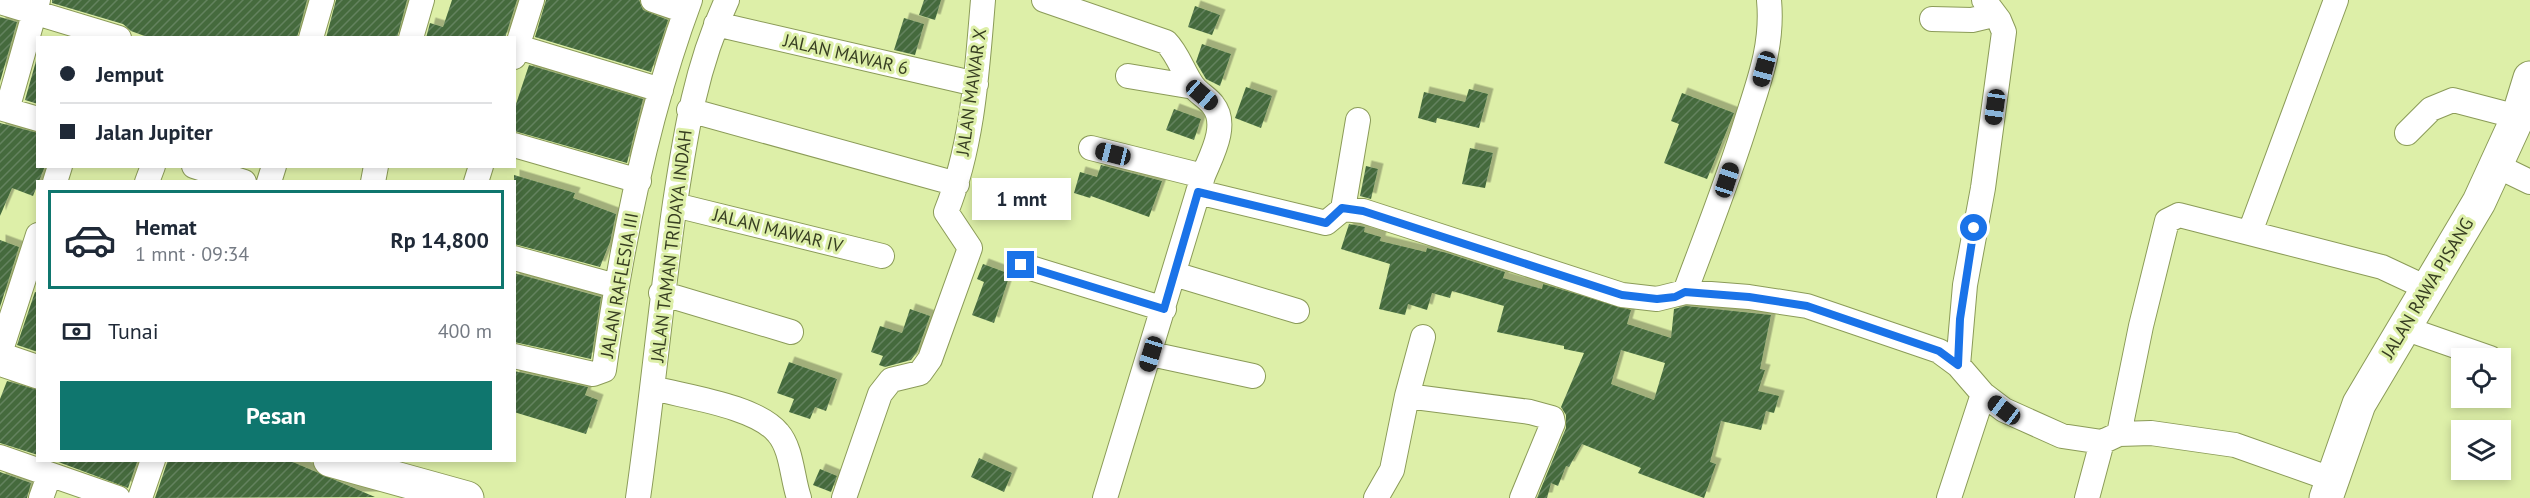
<!DOCTYPE html>
<html lang="id">
<meta charset="utf-8">
<style>
:root{--surface:#fff;--page:#f6f6f7;--text:#1f2937;--muted:#747a83;--line:#e0e1e3;--accent:#0f766e}
body{margin:0;font-family:"PT Sans",sans-serif;background:var(--page);color:var(--text);height:100vh;display:flex;flex-direction:column;font-size:22px;white-space:nowrap}
*{box-sizing:border-box;margin:0}
p{font-size:20px;color:var(--muted)}
.icon{flex:none;width:33px;height:33px;fill:none;stroke:currentColor;stroke-width:2;stroke-linecap:round;stroke-linejoin:round}
.map{position:relative;flex:1;overflow:hidden}
.sheet{position:absolute;left:36px;top:180px;width:480px;height:282px;display:flex;flex-direction:column;background:var(--surface);border-radius:0px;box-shadow:0 3px 9px #0003}
.sheet>*{flex:none}
.top-card{position:absolute;left:36px;top:36px;width:480px;height:132px;border-radius:0px;box-shadow:0 3px 9px #0003;display:grid;align-content:center;height:132px;padding:0 24px;background:var(--surface)}
.fabs{position:absolute;left:2451px;top:348px;display:grid;gap:12px}
.fabs a{display:grid;place-items:center;width:60px;height:60px;border-radius:0px;background:var(--surface);box-shadow:0 3px 9px #0003;font-size:30px}
.end{position:absolute;width:27px;height:27px;margin:-14px;border:8px solid #1a73e8;background:#fff;box-shadow:0 0 0 3px #fff}
.from{border-radius:50%}
.bubble{position:absolute;height:42px;border-radius:0px;background:var(--surface);box-shadow:0 3px 9px #0003;font-size:20px;font-weight:700;line-height:42px;text-align:center}
.car{position:absolute;width:18px;height:36px;margin:-18px -9px;border-radius:8px;box-shadow:0 0 4px 2px #0007;background:linear-gradient(#222 24%,#8ab4d8 0 40%,#222 0 76%,#8ab4d8 0 86%,#222 0)}
.top-card b{display:flex;align-items:center;gap:21px;height:57px;font-size:22px}
.top-card b+b{border-top:2px solid var(--line)}
.top-card i{width:15px;height:15px;background:var(--text)}
ul{padding:10px 0 0;list-style:none}
li{display:flex;align-items:center;gap:18px;height:99px;margin:0 12px 9px;padding:0 12px;border:3px solid transparent;border-radius:0px}
li div{flex:1}
li b{display:block;font-size:22px}
li em{font-style:normal;font-weight:700}
li.selected{border-color:var(--accent)}
li>.icon{width:54px;height:54px;stroke-width:1.5}
.pay{display:flex;align-items:center;gap:15px;height:66px;padding:0 24px;font-size:22px}
.pay p{margin-inline-start:auto}
.action{display:flex;gap:12px;margin-top:auto;padding:12px 24px}
.action a{flex:1;height:69px;border-radius:0px;background:var(--accent);color:#fff;font-size:24px;font-weight:700;line-height:69px;text-align:center}
.map>svg:first-child{display:block}
.building{fill:url(#building-hatch);fill-rule:evenodd;filter:url(#shadow)}
.lines{fill:none;stroke-linecap:round;stroke-linejoin:round}
.street-casing{stroke:#8b9b58;stroke-width:26}
.secondary-casing{stroke:#8b9b58;stroke-width:35}
.street{stroke:#fff;stroke-width:24}
.secondary{stroke:#fff;stroke-width:33}
.route{stroke:#1a73e8;stroke-width:8}
.labels{text-anchor:middle;dominant-baseline:central;stroke-width:6;stroke-linejoin:round;paint-order:stroke}
.street-label{font-size:18px;fill:#373e22;stroke:#ddefa8}
</style>
<div class="map">
<svg width="2530" height="498" viewBox="0 0 2530 498">
<defs>
<pattern id="building-hatch" width="6" height="6" patternUnits="userSpaceOnUse" patternTransform="scale(1.5)"><rect width="6" height="6" fill="#456b3e"/><path d="M-1 1l2-2M0 6l6-6M5 7l2-2" fill="none" stroke="#64825e"/></pattern>
<filter id="shadow"><feDropShadow dx="5.5" dy="-5.5" stdDeviation="0" flood-color="#0004"/></filter>
</defs>
<rect width="100%" height="100%" fill="#ddefa8"/>
<path class="building" d="M52,0H307L297,38H150L131,31L123,24L52,3Z
M336,0H407L397,38H326Z
M452,0H517L505,38H426L430,23L443,27Z
M546,0H639L643,10L668,20L651,72L535,37Z
M924,0H941L935,20L919,15Z
M1195,6L1220,15L1212,35L1188,27Z
M0,17L17,22L0,82Z
M904,18L924,24L915,55L894,50Z
M1202,44L1231,54L1220,86L1206,79L1196,62Z
M38,54V104L25,100Z
M529,65L643,99L627,163L514,131V110Z
M1246,87L1272,96L1261,128L1235,118Z
M1469,89L1488,94L1479,128L1437,118L1436,123L1418,118L1424,92L1465,102Z
M1682,93L1734,113L1707,179L1664,163L1679,124L1671,121Z
M1174,109L1201,119L1194,140L1166,130Z
M0,123L38,133V166H45L33,196L12,188L0,216Z
M1470,148L1493,153L1485,188L1462,184Z
M1101,165L1162,181L1149,217L1091,196L1090,198L1074,193L1080,172L1097,177Z
M1366,166L1378,169L1371,199L1360,196Z
M514,175L575,193L573,198L616,214L610,242L600,267L514,244Z
M1349,224L1365,227L1364,232L1381,237L1380,241L1426,252L1427,248L1447,253L1505,272L1503,278L1542,289L1543,284L1631,310L1627,324L1671,338L1674,309L1686,306L1771,315L1760,369L1765,370L1758,391L1779,396L1774,413L1766,411L1761,430L1721,421L1710,462L1716,464L1704,498L1638,473L1641,468L1582,444L1569,467L1566,466L1558,486L1551,483L1547,498H1537L1566,428V415L1561,407L1584,353L1564,349V346L1497,332L1504,306L1452,291L1450,298L1432,293L1427,310L1408,304L1405,315L1379,309L1390,264L1341,249ZM1621,350L1665,363L1654,400L1611,384Z
M0,240L19,247L0,307Z
M983,264L1010,274L994,323L972,315L984,282L977,279Z
M514,273L601,297L591,359L514,342Z
M35,292L38,293V352L17,345Z
M910,309L930,316L917,352L911,360L885,367L879,365L883,356L871,352L880,326L902,333Z
M789,362L837,379L826,411L815,407L810,419L789,412L794,399L777,393Z
M514,371L588,387L585,395L598,400L586,434L514,412Z
M7,381L38,390V455L0,443V399Z
M979,458L1012,473L1004,492L971,477Z
M53,460H133L137,462L128,488Z
M168,460H288L375,497L155,498Z
M820,469L837,476L831,492L813,485Z
M0,472L31,483L27,498H0Z"/>
<g class="lines">
<g class="street-casing">
<path id="street" d="M653,0L685,11
M1044,0L1166,42C1178,54 1183,72 1193,86C1198,93 1208,98 1213,105C1229,125 1211,156 1203,176L1105,498
M0,2L119,38
M1932,19L1972,20L1993,15
M716,24L976,84
M311,38L322,0
M411,38L422,0
M518,47L661,90
M514,57L532,0
M1128,76L1194,87
M0,108L38,119
M7,110L38,0
M689,110L957,184
M2407,133L2431,109L2453,100L2518,117
M514,145L639,181
M1091,148L1203,176
M194,166L244,182
M2497,166L2530,182
M55,182L60,166
M147,182L153,166
M269,182L274,166
M373,182L376,166
M476,182L481,166
M1198,192L1326,223L1343,209L1363,211L1622,295L1657,299L1685,292L1749,297L1807,306L1939,351L1958,365L1983,394L2004,410L2062,436L2102,442L2119,434L2151,433L2235,445L2331,479
M675,205L882,256
M1343,209L1358,120
M2250,232L2336,0
M514,258L616,286
M1021,265L1164,309
M1174,274L1297,311
M1685,292C1707,233 1730,175 1748,116C1761,76 1773,42 1769,0
M661,293L791,332
M2404,328L2490,358
M0,353L38,235
M1151,354L1253,376
M514,356L593,374L604,370C621,246 646,118 690,0
M1958,365L1965,285L1983,188L2004,32L1999,20L1984,0
M653,388C686,397 756,406 778,433C792,449 792,478 799,498
M1407,396L1530,412L1552,418L1553,423L1522,498
M2119,434L2141,326L2167,221L2179,215L2382,267L2429,289
M0,457L118,498
M41,498L49,476
M140,498L153,460
M638,498C652,400 661,301 675,203C686,131 696,66 727,0
M844,498L880,394L891,380L920,373L930,359L970,248L946,212C973,145 977,71 983,0
M1376,498L1392,470L1407,396L1423,337
M1949,498L1983,394
M2087,498L2102,442"/>
</g>
<g class="secondary-casing">
<path id="secondary" d="M0,359L38,372
M330,460L467,498
M2326,498L2359,404L2479,202L2518,117L2530,78"/>
</g>
<use href="#street" class="street"/>
<use href="#secondary" class="secondary"/>
</g>
<g class="lines">
<path class="route" d="M1021,265L1164,309L1198,192L1326,223L1342,208L1363,211L1622,295L1657,299L1675,297L1685,292L1749,297L1807,306L1939,351L1958,365L1960,319L1974,228"/>
</g>
<g class="labels">
<g class="street-label">
<text transform="translate(846 54) rotate(13)">JALAN MAWAR 6</text>
<text transform="translate(971 92) rotate(-82)">JALAN MAWAR X</text>
<text transform="translate(778 230) rotate(14)">JALAN MAWAR IV</text>
<text transform="translate(671 246) rotate(-83)">JALAN TAMAN TRIDAYA INDAH</text>
<text transform="translate(619 285) rotate(-80)">JALAN RAFLESIA III</text>
<text transform="translate(2427 288) rotate(-59)">JALAN RAWA PISANG</text>
</g>
</g>
</svg>
<div class="fabs">
<a><svg class="icon" aria-label="locate" viewBox="0 0 24 24"><circle cx="12" cy="12" r="6"/><path d="M12 2v4M12 18v4M2 12h4M18 12h4"/></svg></a>
<a><svg class="icon" aria-label="layers" viewBox="0 0 24 24"><path d="M12 4l9 5-9 5-9-5zM3 14l9 5 9-5"/></svg></a>
</div>
<i class="end from" style="left:1974px;top:228px"></i>
<i class="end" style="left:1021px;top:265px"></i>
<div class="bubble" style="left:972px;top:178px;width:99px">1 mnt</div>
<i class="car" style="left:1764px;top:69px;rotate:195deg"></i>
<i class="car" style="left:1202px;top:95px;rotate:131deg"></i>
<i class="car" style="left:1995px;top:107px;rotate:188deg"></i>
<i class="car" style="left:1113px;top:154px;rotate:284deg"></i>
<i class="car" style="left:1727px;top:180px;rotate:18deg"></i>
<i class="car" style="left:1151px;top:354px;rotate:197deg"></i>
<i class="car" style="left:2004px;top:410px;rotate:307deg"></i>
<div class="top-card">
<b><i class="from"></i>Jemput</b>
<b><i></i>Jalan Jupiter</b>
</div>
<section class="sheet">
<ul>
<li class="selected"><svg class="icon" aria-label="car" viewBox="0 0 24 24"><path d="M5 17H2v-5l4-1 3-4h7l3 4 3 1v5h-3M9 17h6M6 11h13"/><circle cx="7" cy="17" r="2"/><circle cx="17" cy="17" r="2"/></svg><div><b>Hemat</b><p>1 mnt · 09:34</p></div><em>Rp 14,800</em></li>
</ul>
<div class="pay"><svg class="icon" aria-label="cash" viewBox="0 0 24 24"><path d="M3 7h18v10H3z"/><circle cx="12" cy="12" r="2"/></svg>Tunai<p>400 m</p></div>
<div class="action"><a>Pesan</a></div>
</section>
</div>
